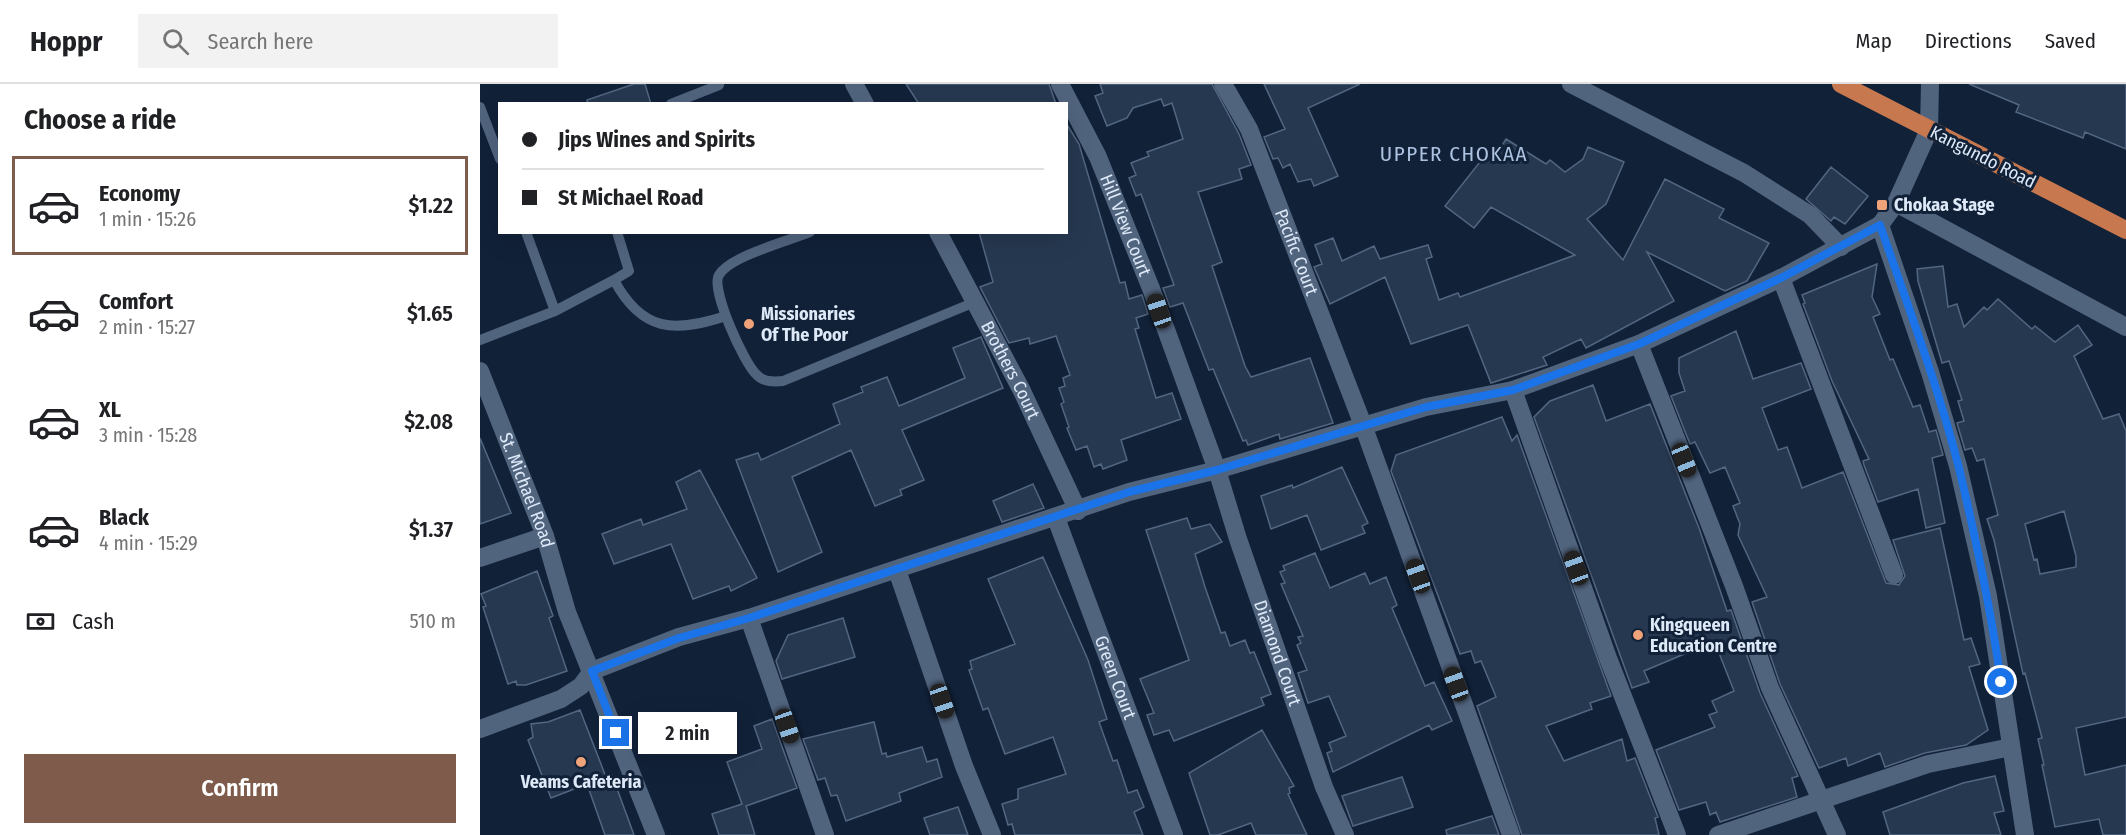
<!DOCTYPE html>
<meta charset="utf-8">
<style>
:root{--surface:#fff;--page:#f2f2f2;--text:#202124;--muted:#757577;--line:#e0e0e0;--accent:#7e5b4a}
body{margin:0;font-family:"Fira Sans Condensed",sans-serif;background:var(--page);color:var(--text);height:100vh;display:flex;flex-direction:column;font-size:22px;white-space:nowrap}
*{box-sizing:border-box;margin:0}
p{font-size:20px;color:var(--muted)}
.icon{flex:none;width:33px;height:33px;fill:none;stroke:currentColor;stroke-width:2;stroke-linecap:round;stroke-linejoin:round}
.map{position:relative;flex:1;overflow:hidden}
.side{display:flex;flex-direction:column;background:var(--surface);width:480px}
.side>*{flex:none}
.top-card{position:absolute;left:18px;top:18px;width:570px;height:132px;border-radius:0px;box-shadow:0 6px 24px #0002;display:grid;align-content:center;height:132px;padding:0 24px;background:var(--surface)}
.end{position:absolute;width:27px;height:27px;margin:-14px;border:8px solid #1a73e8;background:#fff;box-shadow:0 0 0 3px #fff}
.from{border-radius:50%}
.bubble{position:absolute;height:42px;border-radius:0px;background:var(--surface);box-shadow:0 6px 24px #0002;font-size:20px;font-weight:600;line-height:42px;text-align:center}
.car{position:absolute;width:18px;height:36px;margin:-18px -9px;border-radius:8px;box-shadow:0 0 4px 2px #0007;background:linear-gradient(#222 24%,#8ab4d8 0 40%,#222 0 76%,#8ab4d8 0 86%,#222 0)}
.top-card b{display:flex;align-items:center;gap:21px;height:57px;font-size:22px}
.top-card b+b{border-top:2px solid var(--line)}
.top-card i{width:15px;height:15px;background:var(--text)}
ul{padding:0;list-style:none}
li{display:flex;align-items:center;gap:18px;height:99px;margin:0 12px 9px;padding:0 12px;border:3px solid transparent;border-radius:0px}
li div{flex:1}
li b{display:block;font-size:22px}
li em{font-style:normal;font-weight:600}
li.current{border-color:var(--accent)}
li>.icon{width:54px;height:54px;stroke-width:1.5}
h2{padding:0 24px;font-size:27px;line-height:72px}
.pay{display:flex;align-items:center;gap:15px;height:66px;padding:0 24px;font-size:22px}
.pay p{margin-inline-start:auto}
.primary-button{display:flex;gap:12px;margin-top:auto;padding:12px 24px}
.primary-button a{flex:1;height:69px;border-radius:0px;background:var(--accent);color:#fff;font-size:24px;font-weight:600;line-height:69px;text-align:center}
header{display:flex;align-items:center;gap:36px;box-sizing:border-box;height:84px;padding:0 30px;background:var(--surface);border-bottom:2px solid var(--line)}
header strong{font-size:28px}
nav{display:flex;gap:33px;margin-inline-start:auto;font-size:21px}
.search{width:420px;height:54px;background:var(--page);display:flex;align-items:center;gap:15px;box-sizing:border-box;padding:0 21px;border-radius:0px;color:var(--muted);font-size:22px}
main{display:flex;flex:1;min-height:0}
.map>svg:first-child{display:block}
.building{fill:#263850;stroke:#536681;stroke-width:1.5;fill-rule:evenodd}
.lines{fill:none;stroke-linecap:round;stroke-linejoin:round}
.service{stroke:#51647e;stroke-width:10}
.minor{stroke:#51647e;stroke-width:18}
.trunk{stroke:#c8784e;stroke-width:18}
.route{stroke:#1a73e8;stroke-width:8}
.poi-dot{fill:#f0a279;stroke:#112138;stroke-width:2}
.labels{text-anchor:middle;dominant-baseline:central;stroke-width:6;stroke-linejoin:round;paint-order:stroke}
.street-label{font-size:18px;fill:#dee9f8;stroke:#112138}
.poi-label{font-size:18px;font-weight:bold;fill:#dee9f8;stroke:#112138;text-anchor:start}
.quarter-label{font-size:21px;letter-spacing:1.5px;fill:#adc2e0;stroke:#112138}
</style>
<header>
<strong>Hoppr</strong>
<div class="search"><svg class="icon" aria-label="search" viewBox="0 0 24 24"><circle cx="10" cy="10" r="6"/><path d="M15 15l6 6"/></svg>Search here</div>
<nav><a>Map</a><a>Directions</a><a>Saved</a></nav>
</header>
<main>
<section class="side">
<h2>Choose a ride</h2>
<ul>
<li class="current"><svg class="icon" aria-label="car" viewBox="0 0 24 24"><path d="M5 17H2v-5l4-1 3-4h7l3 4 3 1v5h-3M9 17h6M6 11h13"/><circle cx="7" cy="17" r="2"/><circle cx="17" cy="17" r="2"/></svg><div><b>Economy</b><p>1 min · 15:26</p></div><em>$1.22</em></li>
<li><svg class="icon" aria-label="car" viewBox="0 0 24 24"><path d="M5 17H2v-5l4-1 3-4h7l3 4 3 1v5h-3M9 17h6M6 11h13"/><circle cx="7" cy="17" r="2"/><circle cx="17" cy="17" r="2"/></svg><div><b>Comfort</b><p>2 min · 15:27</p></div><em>$1.65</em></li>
<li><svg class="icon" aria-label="car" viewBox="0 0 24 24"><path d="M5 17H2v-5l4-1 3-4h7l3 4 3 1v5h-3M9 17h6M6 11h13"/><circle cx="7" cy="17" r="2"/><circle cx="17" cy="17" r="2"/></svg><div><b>XL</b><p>3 min · 15:28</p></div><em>$2.08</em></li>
<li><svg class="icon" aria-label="car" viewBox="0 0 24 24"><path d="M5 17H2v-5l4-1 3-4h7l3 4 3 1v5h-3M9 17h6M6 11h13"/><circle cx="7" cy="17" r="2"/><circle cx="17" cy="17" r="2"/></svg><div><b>Black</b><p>4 min · 15:29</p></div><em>$1.37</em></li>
</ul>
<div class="pay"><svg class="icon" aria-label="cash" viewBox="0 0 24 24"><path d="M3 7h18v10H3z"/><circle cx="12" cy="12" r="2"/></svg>Cash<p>510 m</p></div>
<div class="primary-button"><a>Confirm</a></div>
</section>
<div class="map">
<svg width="1646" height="751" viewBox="0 0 1646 751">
<rect width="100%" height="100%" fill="#112138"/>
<path class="building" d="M154,0H165L171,20H108L107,16Z
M426,0H569L576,20H439Z
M620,0H732L759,50L771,81L759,85L762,95L718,108L742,178L732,182L765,282L771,293L830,274L853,339L800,355L799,350L768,361L766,356L763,357L733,285L729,286L703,219L690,223L683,204L694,201L661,110L656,112L649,94L656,91L651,79L669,72L667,68L703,55L692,19L684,22L681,15L653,24L647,34L627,42L615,12L623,9Z
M784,0H880L828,24L858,92L834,102L831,95L818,98L810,80L803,84L798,74L793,75L784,53L805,45Z
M1489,0H1646V65L1605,48L1603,54L1536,28L1539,21Z
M586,39L599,60L640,199L645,198L649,215L662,211L668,230L656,234L659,244L655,245L676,314L692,309L701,335L641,356L647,376L623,385L621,380L614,383L607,362L596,366L587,344L589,343L581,320L584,318L579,304L585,302L583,294L590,291L576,252L550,260L549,254L529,259L500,203L513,198L499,148H586Z
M1026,55L1066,80L1070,76L1085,88L1103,75L1108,63L1144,78L1126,120L1107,135L1143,176L1185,95L1244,125L1239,134L1289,159L1267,197L1245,207L1167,168L1194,217L1106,264L1101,255L1063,273L1067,281L1011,299L988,241L931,260L905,193L850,220L834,183L842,180L835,161L853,154L862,177L894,162L900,175L948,161L952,173L946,175L959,216L978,209L980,213L1095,171L1011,123L994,144L965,122L1007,69L1014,75Z
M1351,83L1388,112L1365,140L1354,133L1351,137L1326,115Z
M1397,180L1392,213L1400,230L1393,233L1410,276L1413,275L1433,323L1440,321L1449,348L1456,346L1463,371L1452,374L1465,439L1446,444L1438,405L1398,418L1384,381L1383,377L1389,375L1352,297L1323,220L1325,219L1322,211Z
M1463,182L1468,223L1477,220L1484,243L1504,223L1507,226L1518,215L1552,245L1555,242L1575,258L1598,241L1612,261L1594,272L1623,335L1639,330L1646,347V633L1596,644L1605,691L1646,681V751H1623L1619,735L1575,743L1562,681H1564L1558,655L1562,654L1545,589L1543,590L1514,456L1507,435L1518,431L1504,375L1497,377L1492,364L1485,366L1477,339L1484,337L1478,317L1482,316L1469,277L1462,279L1438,197L1437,185ZM1584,427L1596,472V483L1560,490L1557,475L1554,476L1545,440Z
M1256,247L1273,295L1321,279L1331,305L1282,324L1298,366L1307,363L1322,404L1363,388L1406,499L1419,501L1425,492L1413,456L1460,444L1484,556L1491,554L1500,580L1489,583L1508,646L1486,661L1445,669L1405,683L1400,669L1368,682L1366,674L1339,684L1300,600L1272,518L1287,513L1258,451L1260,440L1253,422L1260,419L1245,383L1230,389L1215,358L1210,360L1191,312L1205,307L1199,289V274Z
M501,253L523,304L422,346L444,396L420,406L422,411L395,422L371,366L312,393L342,468L298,488L256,376L278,369L281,376L360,340L353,320L383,308L381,303L407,293L419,322L485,294L473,264Z
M1113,301L1126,337L1170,320L1219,444L1247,527L1251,526L1280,609L1318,692L1312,694L1317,713L1240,738L1236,728L1230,731L1226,718L1199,726L1176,666L1235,643L1229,631L1237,628L1232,617L1254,607L1237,564L1222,570H1217L1214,566L1164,587L1169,598L1152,604L1054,333L1070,317Z
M1022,333L1032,357L1037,351L1131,612L1110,619L1112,625L1066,642L1084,677L1142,655L1147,677L1155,674L1178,733L1175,734L1179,751H1042L997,622L1016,613L1001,577L995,579L991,567L980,570L911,387L916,371Z
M0,354L31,429L0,440Z
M862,383L888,439L882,442L885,449L841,466L827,431L791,445L781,412L812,401L813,404Z
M220,386L277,494L251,507L249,502L213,515L191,460L134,480L122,450L161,435L163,441L207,425L196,398Z
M553,400L564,424L522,438L513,417Z
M707,434L711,445L730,440L742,458L715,470L725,503L741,549L745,548L750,562L765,556L770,569L774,568L791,610L781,614L784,621L694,657L689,646L674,651L667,631L674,629L660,595L709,576L666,446Z
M835,469L850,504L885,489L890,500L906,493L917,521L912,524L945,602L954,598L972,637L952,646L949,641L853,688L847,669L852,667L849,659L866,652L849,612L828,619L818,589L827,586L817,561L821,559L818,553L823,552L801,500L805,499L800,488L805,486L803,482Z
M563,473L608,576L627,635L619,638L633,677L637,676L648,709L657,706L664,723L654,728L663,751H535L532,740L528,741L522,720L538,715V705L586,690L573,653L525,670L508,624L503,626L489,586L492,585L490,577L535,560L508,495Z
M57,487L73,532L69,534L87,587L46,601H37L36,597L28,600L3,523L6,522L1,510Z
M363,534L375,573L302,595L296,577L308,551Z
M100,626L126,693L132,691L154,751H125L107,700L71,714L48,656L53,653L51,640L68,638Z
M292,635L317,704L266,722L275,751H239L232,730L262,720L247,678L282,665L274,642Z
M394,638L402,670L406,669L407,673L442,663L447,678L457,675L462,693L419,709L421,717L366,737L357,711L351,712L345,694L338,696L323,655Z
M782,646L814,702L809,704L810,709L808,710L827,751H776L771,739L738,751H730L709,689Z
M1515,692L1524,727L1514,729L1521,751H1410L1403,728L1483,699Z
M922,693L933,723L873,742L862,712Z
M478,723L488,751H450L444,734Z
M1012,732L1019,751H967L966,746Z"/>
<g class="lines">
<path class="service" d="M191,20L239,1
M0,23L20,75
M46,148L75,227
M330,148C309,157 250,172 239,191C230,204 264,280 277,291C283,298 294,298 303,297L495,218
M134,196L149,187L137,148
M0,256L75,227L134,196C162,248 194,249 246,232"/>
<g class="minor">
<path d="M374,0L385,20"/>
<path id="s1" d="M580,0L618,73L672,207L737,386L758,455L844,703L865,751"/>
<path id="s2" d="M743,0L769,45L883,341L1031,751"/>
<path d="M1091,0L1264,89L1330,131L1361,163"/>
<path d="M1450,0L1449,46L1416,119L1400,141L1450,288L1478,382L1508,512L1545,751"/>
<path d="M1416,119L1646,243"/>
<path id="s3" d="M458,148L542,307L598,427"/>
<path d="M1301,194L1414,491"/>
<path d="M1159,260L1254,502L1290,604L1357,751"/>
<path id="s4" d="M0,287L65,452L87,528L176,751"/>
<path d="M1033,306L1128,574L1197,751"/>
<path id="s5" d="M576,434L694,751"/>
<path d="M0,474L65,452"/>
<path d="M417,486L484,682L512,751"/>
<path d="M269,534L345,751"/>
<path d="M0,645L81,615L101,602L112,587L199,553L269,534L649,408L737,386L946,323L1033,306L1159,260L1301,194L1400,141"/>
<path d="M1238,751L1448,680L1531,663"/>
</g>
<path class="trunk" d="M1361,0L1646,146"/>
</g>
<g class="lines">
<path class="route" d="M136,649L112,587L199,554L269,534L649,408L737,386L946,323L1033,306L1159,260L1301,194L1400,141C1428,222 1458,302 1479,384C1496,455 1511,526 1521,598"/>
</g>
<g class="poi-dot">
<rect x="1396" y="115" width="12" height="12" rx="3"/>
<circle cx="269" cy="240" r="6"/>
<circle cx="1158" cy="551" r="6"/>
<circle cx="101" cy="678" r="6"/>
</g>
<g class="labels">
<g class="street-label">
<text transform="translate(1503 73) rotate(27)">Kangundo Road</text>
<text stroke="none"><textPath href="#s1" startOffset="156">Hill View Court</textPath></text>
<text stroke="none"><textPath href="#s2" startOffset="184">Pacific Court</textPath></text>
<text stroke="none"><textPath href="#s3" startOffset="156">Brothers Court</textPath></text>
<text stroke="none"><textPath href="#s4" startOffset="128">St. Michael Road</textPath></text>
<text stroke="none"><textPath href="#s1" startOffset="610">Diamond Court</textPath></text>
<text stroke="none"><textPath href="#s5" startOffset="170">Green Court</textPath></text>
</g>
<g class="poi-label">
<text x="1414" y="121">Chokaa Stage</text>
<text x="281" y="230">Missionaries<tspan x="281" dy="21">Of The Poor</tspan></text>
<text x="1170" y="541">Kingqueen<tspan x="1170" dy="21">Education Centre</tspan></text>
<text x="101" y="698" text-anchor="middle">Veams Cafeteria</text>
</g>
<g class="quarter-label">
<text x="974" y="70">UPPER CHOKAA</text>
</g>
</g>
</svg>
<i class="end from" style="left:1521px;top:598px"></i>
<i class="end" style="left:136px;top:649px"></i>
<div class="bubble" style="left:158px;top:628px;width:99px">2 min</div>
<i class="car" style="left:679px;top:227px;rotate:341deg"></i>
<i class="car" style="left:1204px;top:376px;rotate:158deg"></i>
<i class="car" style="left:1096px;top:484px;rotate:340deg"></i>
<i class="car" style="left:938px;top:492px;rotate:340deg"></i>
<i class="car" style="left:976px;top:600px;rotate:340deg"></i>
<i class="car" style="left:462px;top:617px;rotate:161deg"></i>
<i class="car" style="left:307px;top:642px;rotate:161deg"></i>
<div class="top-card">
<b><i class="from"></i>Jips Wines and Spirits</b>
<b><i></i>St Michael Road</b>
</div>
</div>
</main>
